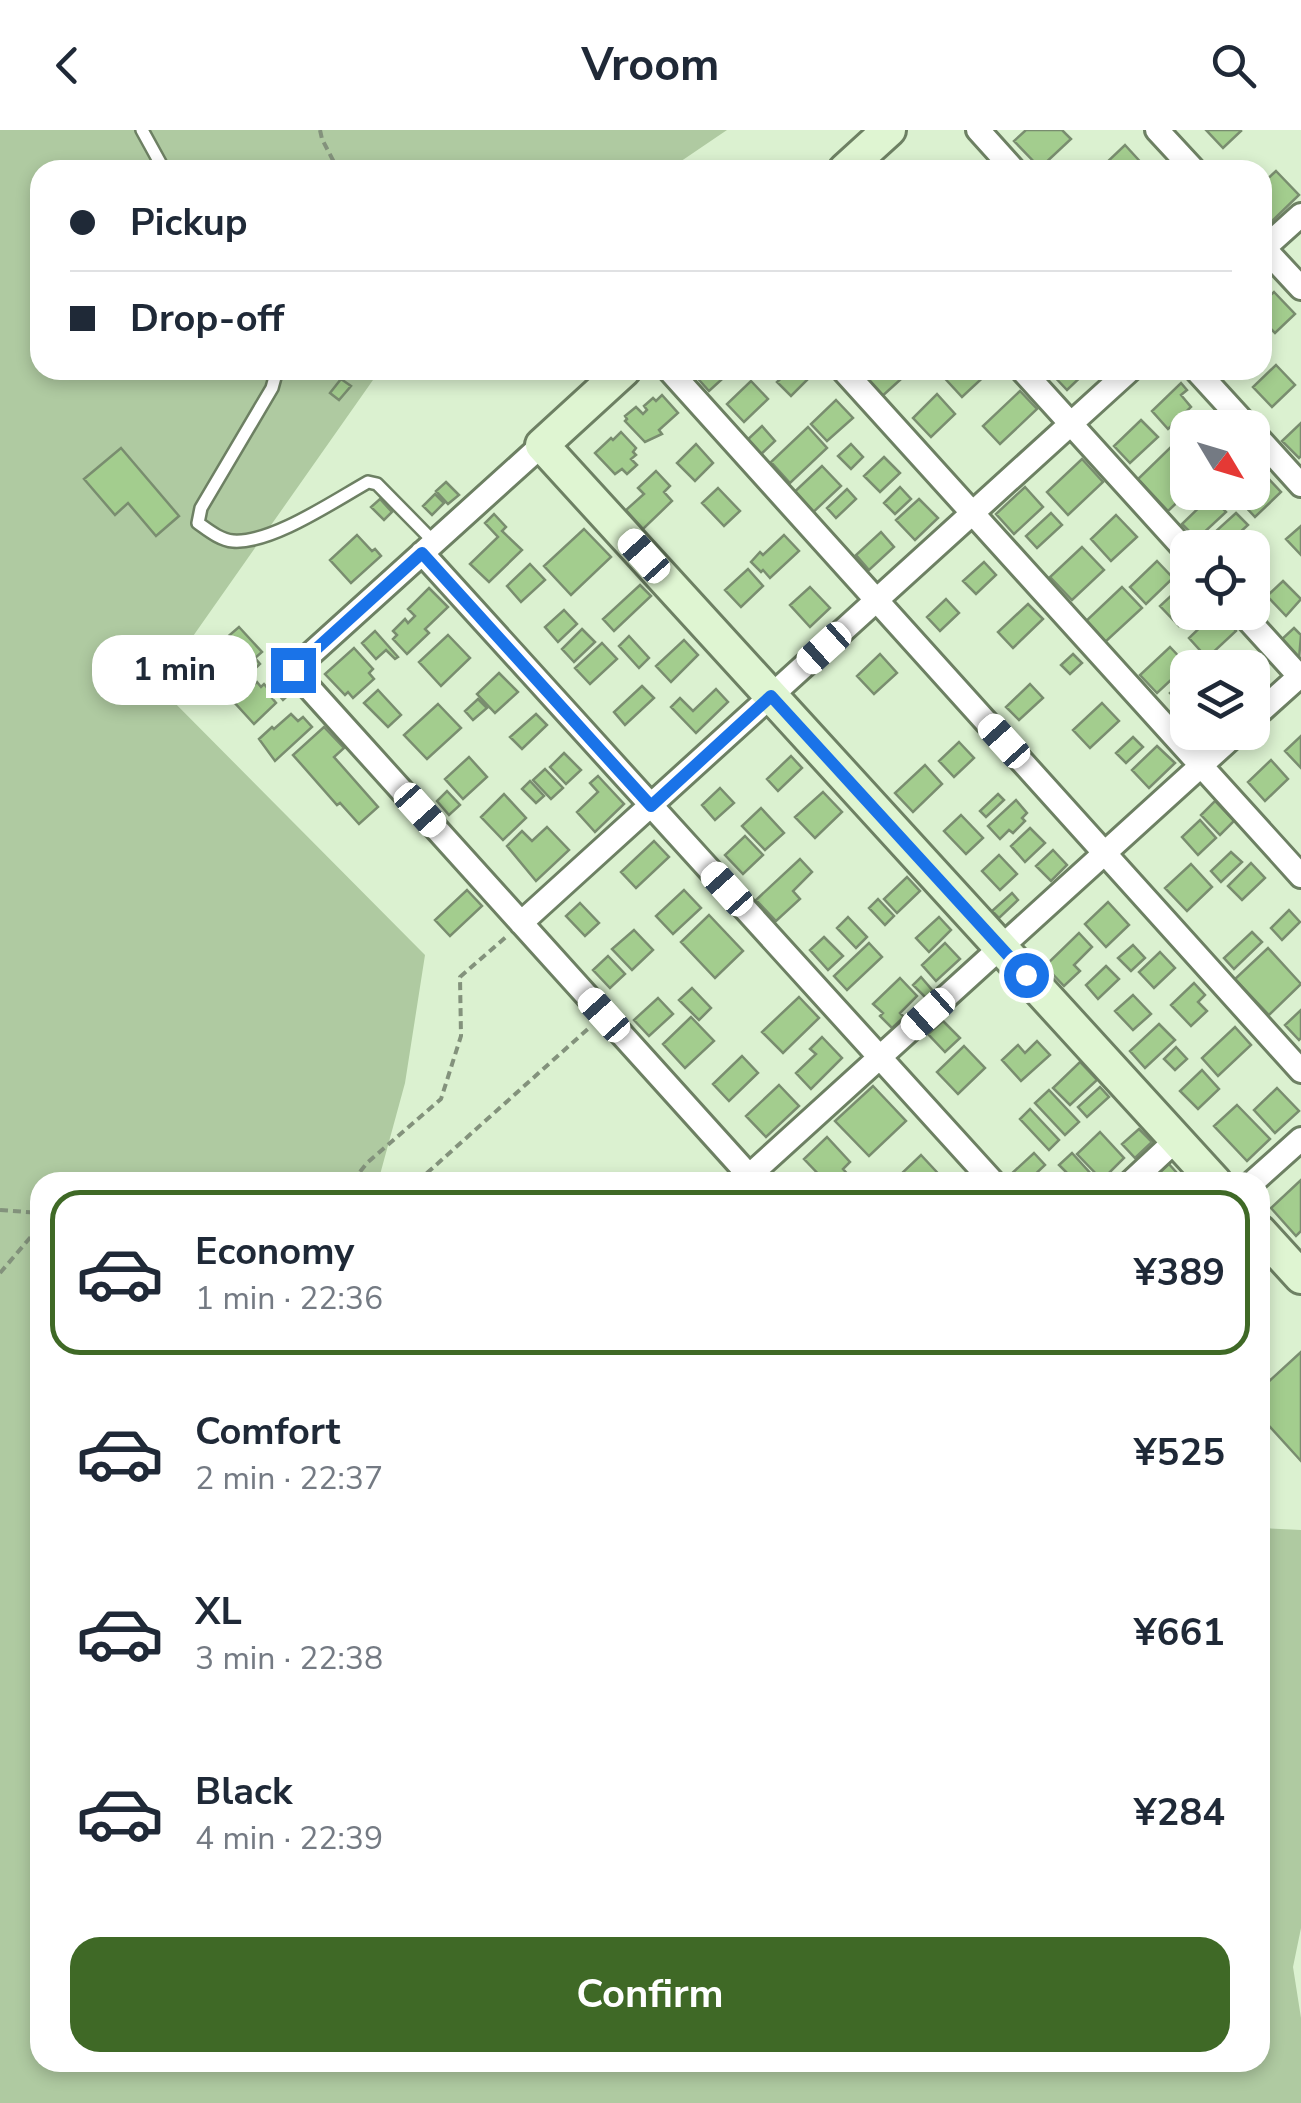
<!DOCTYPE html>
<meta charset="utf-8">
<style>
:root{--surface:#fff;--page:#f2f2f3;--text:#1f2937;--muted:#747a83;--line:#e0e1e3;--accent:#3f6926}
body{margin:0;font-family:"Nunito Sans",sans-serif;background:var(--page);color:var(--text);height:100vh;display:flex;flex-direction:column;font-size:38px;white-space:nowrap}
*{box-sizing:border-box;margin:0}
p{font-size:32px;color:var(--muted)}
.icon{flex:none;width:55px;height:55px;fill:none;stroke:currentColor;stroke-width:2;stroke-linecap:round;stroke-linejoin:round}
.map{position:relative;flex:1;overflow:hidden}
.sheet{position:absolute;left:30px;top:1042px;width:1240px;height:900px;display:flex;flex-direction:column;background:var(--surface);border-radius:30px;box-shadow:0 5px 15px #0003}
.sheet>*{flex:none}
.guide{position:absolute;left:30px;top:30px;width:1242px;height:220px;border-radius:30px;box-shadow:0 5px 15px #0003;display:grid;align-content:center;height:220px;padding:0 40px;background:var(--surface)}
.needle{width:65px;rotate:128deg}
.buttons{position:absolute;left:1170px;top:280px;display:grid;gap:20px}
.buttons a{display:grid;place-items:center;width:100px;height:100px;border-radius:20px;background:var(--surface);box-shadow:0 5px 15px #0003;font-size:50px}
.end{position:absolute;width:45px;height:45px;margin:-22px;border:12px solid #1a73e8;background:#fff;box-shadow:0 0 0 5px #fff}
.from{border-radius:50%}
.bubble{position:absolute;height:70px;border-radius:30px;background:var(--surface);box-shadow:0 5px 15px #0003;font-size:32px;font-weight:700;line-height:70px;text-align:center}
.car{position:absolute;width:30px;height:60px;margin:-30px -15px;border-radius:12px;box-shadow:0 0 8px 2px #0007;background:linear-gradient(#fff 24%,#345 0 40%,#fff 0 76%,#345 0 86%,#fff 0)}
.guide b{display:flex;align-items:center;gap:35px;height:95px;font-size:38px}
.guide b+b{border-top:2px solid var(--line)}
.guide i{width:25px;height:25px;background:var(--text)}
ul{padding:18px 0 0;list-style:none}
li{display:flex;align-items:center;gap:30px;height:165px;margin:0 20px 15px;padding:0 20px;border:5px solid transparent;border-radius:30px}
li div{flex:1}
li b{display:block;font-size:38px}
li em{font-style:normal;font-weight:700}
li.active{border-color:var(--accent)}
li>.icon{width:90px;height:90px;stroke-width:1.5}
.action{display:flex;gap:20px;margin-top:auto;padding:20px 40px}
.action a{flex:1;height:115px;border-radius:30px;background:var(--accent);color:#fff;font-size:40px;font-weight:700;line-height:115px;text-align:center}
header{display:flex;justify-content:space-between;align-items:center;height:130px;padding:0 40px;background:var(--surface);font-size:45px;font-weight:700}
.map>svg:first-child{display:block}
.green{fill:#afcaa1}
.building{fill:#a3cd8e;stroke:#798d6f;stroke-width:2.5}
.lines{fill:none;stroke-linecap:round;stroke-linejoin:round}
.lane-casing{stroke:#6d8063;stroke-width:16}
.street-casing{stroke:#6d8063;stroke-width:28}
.secondary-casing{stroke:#6d8063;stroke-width:38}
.path{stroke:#83927c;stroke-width:4;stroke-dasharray:8 5;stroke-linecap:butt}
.lane{stroke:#fff;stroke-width:11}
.street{stroke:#fff;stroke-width:22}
.secondary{stroke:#dff5d2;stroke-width:32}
.route{stroke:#1a73e8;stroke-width:12}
</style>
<header><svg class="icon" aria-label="back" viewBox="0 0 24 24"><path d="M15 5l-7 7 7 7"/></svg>Vroom<svg class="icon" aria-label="search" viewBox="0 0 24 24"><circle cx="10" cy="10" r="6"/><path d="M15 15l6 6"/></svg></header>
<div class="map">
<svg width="1301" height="1973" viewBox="0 0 1301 1973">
<rect width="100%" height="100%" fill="#dbf1d0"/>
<path class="green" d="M0,0H727L668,40H40V240H380L158,556L425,825L405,953L378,1052H40V1932H1260V1398L1301,1400V1798L1293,1837L1301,1888V1973H0Z"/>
<path class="building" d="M1026,0H1062L1071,9L1040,38L1014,11Z
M1206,0H1240L1241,1L1223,18Z
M1125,15L1146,38L1143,40H1110L1105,34Z
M1276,41L1299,65L1269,94L1262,87V54Z
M1274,162L1295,184L1275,203L1262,190V173Z
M1276,235L1295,255L1272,277L1253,257Z
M694,240H732L709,261L692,242Z
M790,240H809L813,244L791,266L777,252Z
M877,240H911L879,269L863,253Z
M940,240H991L962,267L939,242Z
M1053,240H1088L1067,260L1050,242Z
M341,249L351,256L339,270L330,263Z
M751,251L768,269L744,292L727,274Z
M1181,253L1187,260L1181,265L1191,277L1168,299L1152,281Z
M1020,261L1037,279L1000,314L983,296Z
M937,264L955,284L931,307L913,288Z
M662,265L678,283L659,300L662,304L645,312L625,291L627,289L625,286L636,277L643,284L647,280L644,276L653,268L656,271Z
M836,270L853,288L827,311L811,294Z
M1141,290L1158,307L1130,333L1114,316Z
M1301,293V326L1299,328L1282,311Z
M762,296L775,311L759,326L745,312Z
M808,297L827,318L790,353L771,332Z
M621,302L636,318L633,322L636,325L631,329L637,335L627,344L622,339L615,344L595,323L611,308L613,310Z
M696,314L713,333L695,351L677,333Z
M851,314L863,327L851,339L838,326Z
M1172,316L1188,332V362L1168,381L1138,349Z
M121,318L179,386L156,406L128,373L115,385L84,349Z
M884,327L900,343L880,362L864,346Z
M1082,329L1103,352L1068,385L1047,362Z
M822,336L841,356L808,387L789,367Z
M656,341L670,356L664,362L672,371L643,399L626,380L644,364L638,358Z
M1267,347L1281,362L1255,387L1241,372Z
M446,352L459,365L448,374L436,361Z
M900,357L911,369L895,384L884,373Z
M1025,357L1043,377L1014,404L996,384Z
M718,358L740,381L724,396L702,373Z
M847,359L856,369L836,388L827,378Z
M435,364L444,373L432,385L423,376Z
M1211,366L1226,382L1197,409L1182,394Z
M380,369L392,382L384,390L371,377Z
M919,369L938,388L915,410L896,390Z
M1051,383L1062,395L1037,418L1026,406Z
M1236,383L1248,395L1226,415L1215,402Z
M494,384L506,397L502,401L522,420L489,452L470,434L498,407L485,393Z
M1116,385L1137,407L1111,431L1091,409Z
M1301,396V425L1286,409Z
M584,399L611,427L571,465L544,436Z
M881,402L894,417L869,440L856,425Z
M357,405L372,421L375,419L381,426L351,453L330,430Z
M784,405L799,421L770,448L763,440L761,442L751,432L760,422L763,425Z
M1082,417L1104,440L1072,470L1050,447Z
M1157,431L1173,448L1146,474L1130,457Z
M984,432L996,445L976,464L963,451Z
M530,434L545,450L521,472L507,456Z
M748,439L763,456L741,477L725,460Z
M1188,450V482H1194L1179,496L1160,476Z
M1283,451L1301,469L1286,486L1267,466Z
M640,455L651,466L614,501L603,489Z
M810,457L830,478L810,497L790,475Z
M1122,457L1142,478L1104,513L1085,492Z
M429,458L448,477L425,499L429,503L407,524L393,509L397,505L393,501L405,489L408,493L415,486L408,479Z
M946,469L959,483L940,501L927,487Z
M1028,474L1043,489L1013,518L998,502Z
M564,480L577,494L558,512L545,497Z
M1216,482H1219L1236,501L1207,528L1189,508Z
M239,497L262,522L255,528L260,534L235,557L218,539L237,522L225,509Z
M1294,498L1301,505L1299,529L1281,510Z
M582,499L595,512L574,532L562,519Z
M375,501L398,527L395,529L386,520L376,529L362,513Z
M448,505L470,528L441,556L419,532Z
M629,506L649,528L639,538L619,516Z
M684,510L698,525L671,552L656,536Z
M602,513L617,529L590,554L575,538Z
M1170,517L1187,535L1157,563L1140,545Z
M354,518L373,539L369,543L374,549L353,568L348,562L345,565L325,544Z
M880,524L897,543L874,564L857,546Z
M1073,524L1082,533L1070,544L1061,535Z
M1249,525L1263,540L1258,546L1265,554L1252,566V538H1236Z
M499,543L518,562L495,583L477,564Z
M282,547L294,560L283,570L271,556Z
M1188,547V581L1170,563Z
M257,552L261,557L264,554L274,566L272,568L276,573L254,594L234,572Z
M1030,554L1043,568L1019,590L1006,577Z
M642,556L654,568L625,595L614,582Z
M716,559L728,572L696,603L671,577L680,568L693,581Z
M378,560L401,585L388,597L364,573Z
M478,569L487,578L473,590L465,581Z
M1102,573L1119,591L1090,618L1073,600Z
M438,574L461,598L427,629L404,605Z
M291,584L298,591L303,587L312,597L275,631L259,609L272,597L274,599Z
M536,584L547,595L522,619L510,607Z
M324,597L344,618L334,627L378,677L359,694L340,673L337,675L293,625Z
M1301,606V638L1285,621Z
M1133,607L1143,617L1126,633L1116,623Z
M959,612L974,628L954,647L939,631Z
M1157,616L1175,633L1149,658L1132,640Z
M564,623L581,640L566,654L550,637Z
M791,626L802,638L778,661L767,649Z
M469,627L487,647L463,669L445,649Z
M1271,630L1288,649L1265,671L1248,652Z
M925,635L942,654L913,682L895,663Z
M545,639L563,658L551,669L533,650Z
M598,646L624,674L595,702L577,682L598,662L590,653Z
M530,651L544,666L536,673L522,659Z
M720,658L734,673L715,690L702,675Z
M447,661L460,675L449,685L437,671Z
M823,662L842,682L815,708L795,687Z
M504,664L526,688L503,710L481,687Z
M998,664L1004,670L986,687L980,681Z
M1016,670L1027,683L1022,688L1025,691L1013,703L1009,700L1000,709L988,696Z
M1215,671L1234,691L1220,705L1201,685Z
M761,678L784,703L765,720L742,696Z
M961,685L983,708L966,724L944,701Z
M1200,690L1216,708L1198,725L1182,707Z
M547,697L569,720L536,751L507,716L522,701L532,711Z
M1030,698L1045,713L1025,732L1011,716Z
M745,706L763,725L743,744L725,725Z
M654,711L669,727L636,758L621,742Z
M1053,720L1067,735L1051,751L1036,736Z
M1231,722L1242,732L1221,752L1211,741Z
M999,725L1017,744L1000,760L982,741Z
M800,729L812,742L793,761L800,769L776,791L756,770Z
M1251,733L1265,748L1242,770L1228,756Z
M1191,734L1212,757L1187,781L1165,758Z
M907,747L920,761L897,783L884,769Z
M467,760L482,776L450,806L435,790Z
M684,760L701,778L673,804L656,786Z
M1012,763L1018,770L999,788L992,781Z
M878,769L894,786L885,795L869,778Z
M1108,772L1129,795L1106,817L1085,794Z
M580,773L599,793L585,806L566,786Z
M1289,780L1300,792L1282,810L1271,798Z
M709,785L743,821L715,848L681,812Z
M848,787L867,807L856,818L837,798Z
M939,787L951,800L929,822L916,808Z
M634,800L653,820L632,840L612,819Z
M1252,802L1262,812L1234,839L1224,828Z
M1079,803L1092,817L1074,835L1080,841L1064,856L1045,836Z
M824,807L843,826L828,840L810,820Z
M869,813L882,827L847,860L834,846Z
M945,813L960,829L936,851L922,835Z
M1133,815L1145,828L1131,841L1118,828Z
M1268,818L1301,854L1269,885L1235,849Z
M1160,822L1175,838L1154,858L1139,842Z
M608,826L625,844L610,858L593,840Z
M1106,836L1119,849L1098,869L1086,855Z
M921,847L933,861L926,868L913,855Z
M900,848L917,866L900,883L904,887L892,898L880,886L883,883L873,874Z
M1194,853L1205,865L1198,872L1207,881L1191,896L1171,875Z
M692,858L711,878L699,890L679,870Z
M1133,865L1151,884L1133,900L1115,881Z
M799,867L819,888L783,923L762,902Z
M658,868L673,884L649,906L634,890Z
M1301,880V908L1299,910L1285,895Z
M691,887L714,911L685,938L663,914Z
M943,891L960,908L945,922L928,904Z
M1159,894L1175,910L1145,938L1130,921Z
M1235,897L1251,915L1218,946L1202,928Z
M822,907L842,928L811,959L796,943L816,924L810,919Z
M1037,911L1050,925L1021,951L1002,930L1018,915L1025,923Z
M964,916L985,938L958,964L937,942Z
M1176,917L1187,929L1175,940L1164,929Z
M742,926L758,943L729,971L713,954Z
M1080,932L1097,950L1070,975L1053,958Z
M1202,940L1219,959L1198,979L1180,961Z
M779,955L799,976L766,1007L746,986Z
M873,956L906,991L869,1026L835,991Z
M1100,957L1109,967L1087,987L1078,977Z
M1277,958L1299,981L1275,1003L1254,980Z
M1049,960L1079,992L1065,1005L1035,973Z
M1237,975L1270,1009L1247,1031L1214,996Z
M1030,979L1059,1010L1049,1020L1020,989Z
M1139,999L1152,1012L1135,1028L1122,1014Z
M1100,1002L1124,1028L1102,1050L1077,1024Z
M827,1007L850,1032L843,1039L853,1050L850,1052H826L804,1029Z
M1034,1023L1045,1035L1027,1052H1014L1008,1047Z
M1072,1023L1092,1045L1085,1052H1076L1059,1035Z
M921,1025L946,1052H906L900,1045Z
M1168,1033L1185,1052H1147Z
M1301,1050V1101L1296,1106L1271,1078Z
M1301,1222V1331L1260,1286V1248L1266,1254Z"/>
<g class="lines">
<g class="lane-casing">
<path id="lane" d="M142,0L164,40
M277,240L272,258L201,378L198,393C208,400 220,410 233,411C271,414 334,371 368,352L377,354L434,412"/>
</g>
<g class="street-casing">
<path id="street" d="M978,0L1014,40
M1157,0L1194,40
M1262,116L1301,158
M1262,120L1301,85
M669,240L1301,941
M843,240L1301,746
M1022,240L1188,423
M1196,240L1249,298
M1252,301L1301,355
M542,315L293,540L755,1052
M422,423L993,1052
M1241,482L1301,548
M1252,589L1301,545
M521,793L1130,240
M749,1046L1238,602
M1131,1052L1176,1010
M1253,1052L1301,1009"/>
</g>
<g class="secondary-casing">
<path id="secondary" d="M845,40L889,0
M624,240L542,315L1215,1052
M1260,1102L1301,1147"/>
</g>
<path class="path" d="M320,0L322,9L338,40
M352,1052L367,1033L441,969L461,906L460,847L507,806
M417,1052L589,898
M0,1080L40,1083
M0,1143L40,1096"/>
<use href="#lane" class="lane"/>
<use href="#street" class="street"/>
<use href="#secondary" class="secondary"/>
</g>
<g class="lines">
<path class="route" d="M293,540L422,423L651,676L771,566L1026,845"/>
</g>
</svg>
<div class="buttons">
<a><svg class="needle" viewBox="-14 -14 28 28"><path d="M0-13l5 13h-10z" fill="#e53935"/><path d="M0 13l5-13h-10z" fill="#747a83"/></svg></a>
<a><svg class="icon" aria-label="locate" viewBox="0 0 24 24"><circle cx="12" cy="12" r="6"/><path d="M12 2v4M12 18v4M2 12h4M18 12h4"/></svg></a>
<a><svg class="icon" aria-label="layers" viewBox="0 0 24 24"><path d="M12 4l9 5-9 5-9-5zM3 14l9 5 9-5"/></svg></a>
</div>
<i class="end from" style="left:1026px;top:845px"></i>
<i class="end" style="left:293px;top:540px"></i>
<div class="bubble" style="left:92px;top:505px;width:165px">1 min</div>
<i class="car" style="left:644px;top:426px;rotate:318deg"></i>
<i class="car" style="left:824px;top:518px;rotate:228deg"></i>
<i class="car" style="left:1004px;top:611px;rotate:318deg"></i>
<i class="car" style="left:420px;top:680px;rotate:138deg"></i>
<i class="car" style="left:727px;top:759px;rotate:318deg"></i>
<i class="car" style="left:928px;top:884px;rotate:228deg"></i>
<i class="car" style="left:604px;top:885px;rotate:318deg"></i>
<div class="guide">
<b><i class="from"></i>Pickup</b>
<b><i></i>Drop-off</b>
</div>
<section class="sheet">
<ul>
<li class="active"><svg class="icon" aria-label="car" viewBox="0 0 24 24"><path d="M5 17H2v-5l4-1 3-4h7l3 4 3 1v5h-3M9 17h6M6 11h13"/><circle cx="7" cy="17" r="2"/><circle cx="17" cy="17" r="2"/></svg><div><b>Economy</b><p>1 min · 22:36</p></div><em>¥389</em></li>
<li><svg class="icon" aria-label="car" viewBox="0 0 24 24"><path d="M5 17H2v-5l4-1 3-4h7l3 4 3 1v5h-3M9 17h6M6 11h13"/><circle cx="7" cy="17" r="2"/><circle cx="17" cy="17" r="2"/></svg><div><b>Comfort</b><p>2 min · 22:37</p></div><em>¥525</em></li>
<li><svg class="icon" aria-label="car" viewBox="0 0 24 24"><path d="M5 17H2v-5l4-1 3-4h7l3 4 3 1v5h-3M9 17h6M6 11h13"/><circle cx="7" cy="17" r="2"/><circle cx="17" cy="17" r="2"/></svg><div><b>XL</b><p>3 min · 22:38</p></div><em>¥661</em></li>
<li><svg class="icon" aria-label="car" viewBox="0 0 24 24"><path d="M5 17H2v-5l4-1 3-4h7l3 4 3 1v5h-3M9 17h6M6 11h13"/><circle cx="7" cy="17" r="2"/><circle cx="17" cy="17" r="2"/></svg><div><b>Black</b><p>4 min · 22:39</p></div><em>¥284</em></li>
</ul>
<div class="action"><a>Confirm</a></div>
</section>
</div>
